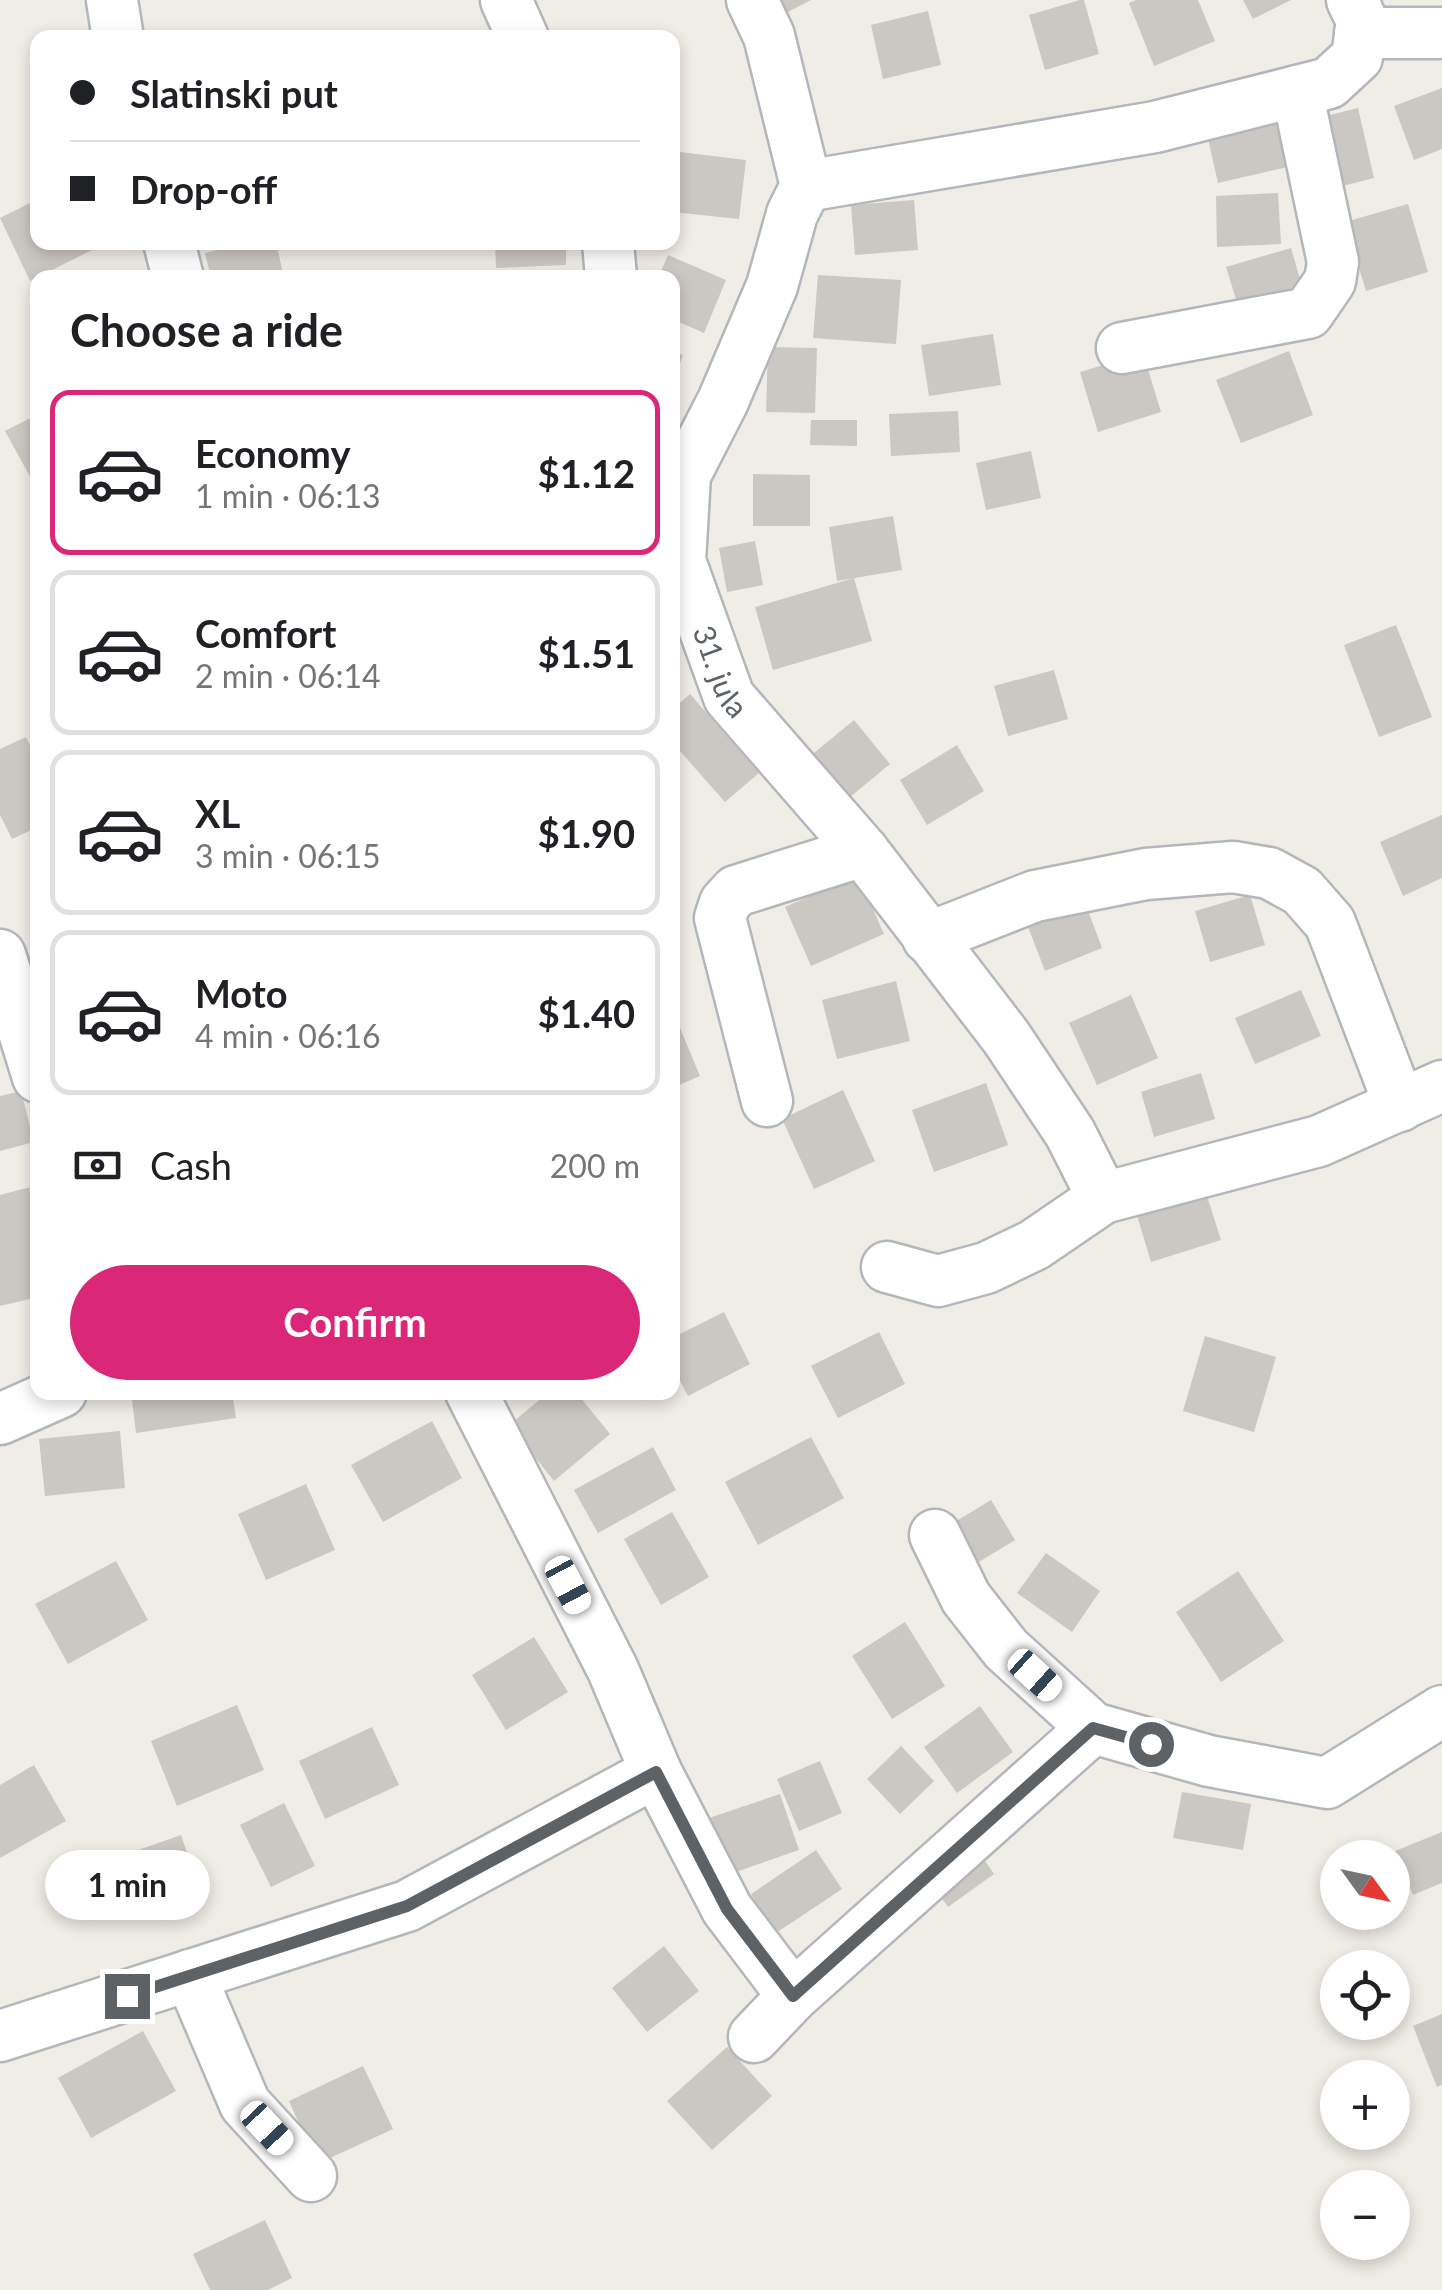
<!DOCTYPE html>
<meta charset="utf-8">
<style>
:root{--surface:#fff;--page:#f2f2f2;--text:#202124;--muted:#757577;--line:#e0e0e0;--accent:#db2777}
body{margin:0;font-family:Lato,sans-serif;background:var(--page);color:var(--text);height:100vh;display:flex;flex-direction:column;font-size:38px;white-space:nowrap}
*{box-sizing:border-box;margin:0}
p{font-size:32px;color:var(--muted)}
.icon{flex:none;width:55px;height:55px;fill:none;stroke:currentColor;stroke-width:2;stroke-linecap:round;stroke-linejoin:round}
.map{position:relative;flex:1;overflow:hidden}
.drawer{position:absolute;left:30px;top:270px;width:650px;height:1130px;display:flex;flex-direction:column;background:var(--surface);border-radius:20px;box-shadow:0 5px 15px #0003}
.drawer>*{flex:none}
.top-card{position:absolute;left:30px;top:30px;width:650px;height:220px;border-radius:20px;box-shadow:0 5px 15px #0003;display:grid;align-content:center;height:220px;padding:0 40px;background:var(--surface)}
.needle{width:65px;rotate:123deg}
.fabs{position:absolute;left:1320px;top:1840px;display:grid;gap:20px}
.fabs a{display:grid;place-items:center;width:90px;height:90px;border-radius:50%;background:var(--surface);box-shadow:0 5px 15px #0003;font-size:50px}
.end{position:absolute;width:45px;height:45px;margin:-22px;border:12px solid #5d6266;background:#fff;box-shadow:0 0 0 5px #fff}
.from{border-radius:50%}
.bubble{position:absolute;height:70px;border-radius:35px;background:var(--surface);box-shadow:0 5px 15px #0003;font-size:32px;font-weight:700;line-height:70px;text-align:center}
.car{position:absolute;width:30px;height:60px;margin:-30px -15px;border-radius:12px;box-shadow:0 0 8px 2px #0007;background:linear-gradient(#fff 24%,#345 0 40%,#fff 0 76%,#345 0 86%,#fff 0)}
.top-card b{display:flex;align-items:center;gap:35px;height:95px;font-size:38px}
.top-card b+b{border-top:2px solid var(--line)}
.top-card i{width:25px;height:25px;background:var(--text)}
ul{padding:0;list-style:none}
li{display:flex;align-items:center;gap:30px;height:165px;margin:0 20px 15px;padding:0 20px;border:5px solid var(--line);border-radius:20px}
li div{flex:1}
li b{display:block;font-size:38px}
li em{font-style:normal;font-weight:700}
li.current{border-color:var(--accent)}
li>.icon{width:90px;height:90px;stroke-width:1.5}
h2{padding:0 40px;font-size:45px;line-height:120px}
.pay{display:flex;align-items:center;gap:25px;height:110px;padding:0 40px;font-size:38px}
.pay p{margin-inline-start:auto}
.action{display:flex;gap:20px;margin-top:auto;padding:20px 40px}
.action a{flex:1;height:115px;border-radius:60px;background:var(--accent);color:#fff;font-size:40px;font-weight:700;line-height:115px;text-align:center}
.map>svg:first-child{display:block}
.building{fill:#cbc7c3}
.lines{fill:none;stroke-linecap:round;stroke-linejoin:round}
.minor-casing{stroke:#b3b7bb;stroke-width:55}
.minor{stroke:#fff;stroke-width:50}
.route{stroke:#5d6266;stroke-width:12}
.labels{text-anchor:middle;dominant-baseline:central;stroke-width:10;stroke-linejoin:round;paint-order:stroke}
.street-label{font-size:30px;fill:#5d6266;stroke:#fff}
</style>
<div class="map">
<svg width="1442" height="2290" viewBox="0 0 1442 2290">
<rect width="100%" height="100%" fill="#f0ece6"/>
<path class="building" d="M780,0H811L786,13Z
M1080,0H1084L1099,54L1045,70L1029,15Z
M1136,0H1198L1215,41L1154,66L1129,3Z
M1243,0H1291L1253,19Z
M928,11L941,65L883,79L871,25Z
M1442,88V149L1414,160L1394,106Z
M1358,108L1374,178L1331,189L1314,119Z
M1280,116L1292,166L1218,183L1207,134Z
M680,152L746,160L739,219L673,212Z
M1278,193L1281,244L1217,247L1216,196Z
M38,199V242L100,246L30,281L0,218Z
M914,200L918,250L855,255L851,205Z
M1408,204L1428,272L1366,291L1345,222Z
M250,242H276L284,278H211L205,253Z
M495,242H566V265L496,268Z
M1291,248L1305,296L1241,315L1226,267Z
M668,255L726,280L704,333L672,319V278H658Z
M818,275L901,280L896,344L813,338Z
M993,334L1001,385L929,396L921,345Z
M768,347L817,348L815,413L766,412Z
M672,351L683,355L673,382H672Z
M1289,351L1313,415L1241,443L1216,380Z
M1143,353L1161,412L1098,432L1080,372Z
M958,411L960,452L891,456L889,414Z
M38,414V491L5,431Z
M811,420H857V446L810,445Z
M1031,451L1041,498L986,510L976,463Z
M753,474L810,475V526H753Z
M893,516L902,570L837,581L829,527Z
M755,541L763,585L727,592L719,548Z
M854,578L872,641L773,670L755,607Z
M1396,625L1432,717L1379,737L1344,645Z
M1054,670L1068,719L1008,736L994,686Z
M690,694L759,773L725,802L672,742V710Z
M854,720L890,764L838,807L802,763Z
M26,737L38,761V827L12,839L0,815V749Z
M957,745L984,791L927,825L900,780Z
M1442,815V878L1403,896L1380,842Z
M858,875L884,934L811,966L785,907Z
M1250,895L1265,945L1210,962L1195,911Z
M1083,897L1102,948L1045,971L1025,919Z
M896,981L910,1041L837,1059L822,1000Z
M1301,990L1321,1036L1255,1064L1235,1018Z
M1131,995L1158,1058L1097,1085L1069,1023Z
M680,1028L700,1076L672,1088V1031Z
M1201,1073L1215,1119L1154,1137L1141,1092Z
M986,1083L1008,1145L934,1172L912,1110Z
M843,1090L875,1161L814,1189L782,1119Z
M21,1091L34,1142L0,1151V1096Z
M1202,1180L1221,1240L1151,1262L1133,1202Z
M38,1185V1297L0,1306V1195Z
M724,1312L750,1364L688,1396L672,1366V1338Z
M879,1332L905,1384L838,1418L811,1366Z
M1205,1336L1276,1357L1254,1432L1183,1411Z
M131,1392H232L236,1418L136,1433Z
M549,1392H576L610,1434L554,1481L509,1425Z
M432,1421L462,1478L383,1522L351,1465Z
M120,1431L125,1488L45,1496L39,1439Z
M811,1437L844,1498L758,1545L725,1482Z
M653,1447L676,1490L598,1533L574,1490Z
M306,1484L335,1550L266,1580L238,1514Z
M991,1500L1015,1540L959,1574L935,1534Z
M672,1512L709,1577L661,1605L624,1539Z
M1046,1553L1100,1591L1072,1632L1017,1593Z
M116,1561L148,1620L68,1664L35,1604Z
M1238,1571L1284,1641L1221,1682L1176,1612Z
M905,1622L945,1686L892,1719L852,1656Z
M534,1637L568,1692L506,1730L472,1675Z
M237,1705L264,1770L177,1806L151,1741Z
M980,1706L1013,1752L957,1793L924,1747Z
M372,1727L399,1785L325,1819L299,1761Z
M901,1746L934,1781L900,1814L867,1779Z
M820,1761L842,1813L799,1831L777,1779Z
M34,1765L66,1821L0,1858V1785Z
M1182,1792L1251,1804L1243,1850L1173,1838Z
M780,1794L799,1850L724,1876L706,1819Z
M284,1803L315,1866L271,1887L240,1825Z
M1442,1832V1883L1413,1895L1395,1851Z
M181,1835L203,1900L149,1918L127,1854Z
M977,1849L994,1874L948,1907L930,1882Z
M816,1850L842,1889L776,1933L751,1894Z
M664,1946L699,1991L647,2032L612,1988Z
M1442,2014V2085L1437,2087L1413,2026Z
M143,2031L176,2091L91,2138L58,2078Z
M727,2047L772,2096L712,2150L667,2101Z
M363,2066L393,2129L317,2164L289,2101Z
M265,2220L292,2278L268,2290H210L193,2254Z"/>
<g class="lines">
<g class="minor-casing">
<g id="minor">
<path d="M112,0L118,38"/>
<path d="M506,0L523,38"/>
<path id="s1" d="M752,0L769,36L806,186L792,214L772,286L723,401L685,475L680,561L729,697L863,851L1006,1037L1070,1133L1103,1198"/>
<path d="M1360,33H1442"/>
<path d="M806,186L1155,127L1329,83L1357,57L1362,21L1352,0"/>
<path d="M169,242L178,278"/>
<path d="M608,242L611,278"/>
<path d="M1122,348L1308,313L1330,281L1333,262L1297,91"/>
<path d="M928,938L1035,896L1146,874L1233,867L1269,873L1302,891L1330,923L1400,1106"/>
<path d="M0,955L38,1077"/>
<path d="M767,1101L720,918L725,903L736,891L863,851"/>
<path d="M887,1267L938,1281L986,1268L1034,1245L1103,1198L1319,1141L1442,1086"/>
<path d="M471,1392L613,1670L656,1772L727,1909L793,1996"/>
<path d="M0,1419L61,1392"/>
<path d="M935,1535L966,1598L1006,1649L1093,1728L1209,1761L1327,1783L1442,1711"/>
<path d="M190,1975L245,2104L311,2176"/>
<path d="M0,2036L407,1906L656,1772"/>
<path d="M754,2037L793,1996L1093,1728"/>
</g>
</g>
<use href="#minor" class="minor"/>
</g>
<g class="lines">
<path class="route" d="M127,1996L407,1906L656,1772L727,1909L793,1996L1093,1728L1151,1744"/>
</g>
<g class="labels">
<g class="street-label">
<text stroke="none"><textPath href="#s1" startOffset="712">31. jula</textPath></text>
</g>
</g>
</svg>
<div class="fabs">
<a><svg class="needle" viewBox="-14 -14 28 28"><path d="M0-13l5 13h-10z" fill="#e53935"/><path d="M0 13l5-13h-10z" fill="#757577"/></svg></a>
<a><svg class="icon" aria-label="locate" viewBox="0 0 24 24"><circle cx="12" cy="12" r="6"/><path d="M12 2v4M12 18v4M2 12h4M18 12h4"/></svg></a>
<a>+</a>
<a>−</a>
</div>
<i class="end from" style="left:1151px;top:1744px"></i>
<i class="end" style="left:127px;top:1996px"></i>
<div class="bubble" style="left:45px;top:1850px;width:165px">1 min</div>
<i class="car" style="left:568px;top:1585px;rotate:152deg"></i>
<i class="car" style="left:1035px;top:1675px;rotate:132deg"></i>
<i class="car" style="left:267px;top:2128px;rotate:137deg"></i>
<div class="top-card">
<b><i class="from"></i>Slatinski put</b>
<b><i></i>Drop-off</b>
</div>
<section class="drawer">
<h2>Choose a ride</h2>
<ul>
<li class="current"><svg class="icon" aria-label="car" viewBox="0 0 24 24"><path d="M5 17H2v-5l4-1 3-4h7l3 4 3 1v5h-3M9 17h6M6 11h13"/><circle cx="7" cy="17" r="2"/><circle cx="17" cy="17" r="2"/></svg><div><b>Economy</b><p>1 min · 06:13</p></div><em>$1.12</em></li>
<li><svg class="icon" aria-label="car" viewBox="0 0 24 24"><path d="M5 17H2v-5l4-1 3-4h7l3 4 3 1v5h-3M9 17h6M6 11h13"/><circle cx="7" cy="17" r="2"/><circle cx="17" cy="17" r="2"/></svg><div><b>Comfort</b><p>2 min · 06:14</p></div><em>$1.51</em></li>
<li><svg class="icon" aria-label="car" viewBox="0 0 24 24"><path d="M5 17H2v-5l4-1 3-4h7l3 4 3 1v5h-3M9 17h6M6 11h13"/><circle cx="7" cy="17" r="2"/><circle cx="17" cy="17" r="2"/></svg><div><b>XL</b><p>3 min · 06:15</p></div><em>$1.90</em></li>
<li><svg class="icon" aria-label="car" viewBox="0 0 24 24"><path d="M5 17H2v-5l4-1 3-4h7l3 4 3 1v5h-3M9 17h6M6 11h13"/><circle cx="7" cy="17" r="2"/><circle cx="17" cy="17" r="2"/></svg><div><b>Moto</b><p>4 min · 06:16</p></div><em>$1.40</em></li>
</ul>
<div class="pay"><svg class="icon" aria-label="cash" viewBox="0 0 24 24"><path d="M3 7h18v10H3z"/><circle cx="12" cy="12" r="2"/></svg>Cash<p>200 m</p></div>
<div class="action"><a>Confirm</a></div>
</section>
</div>
